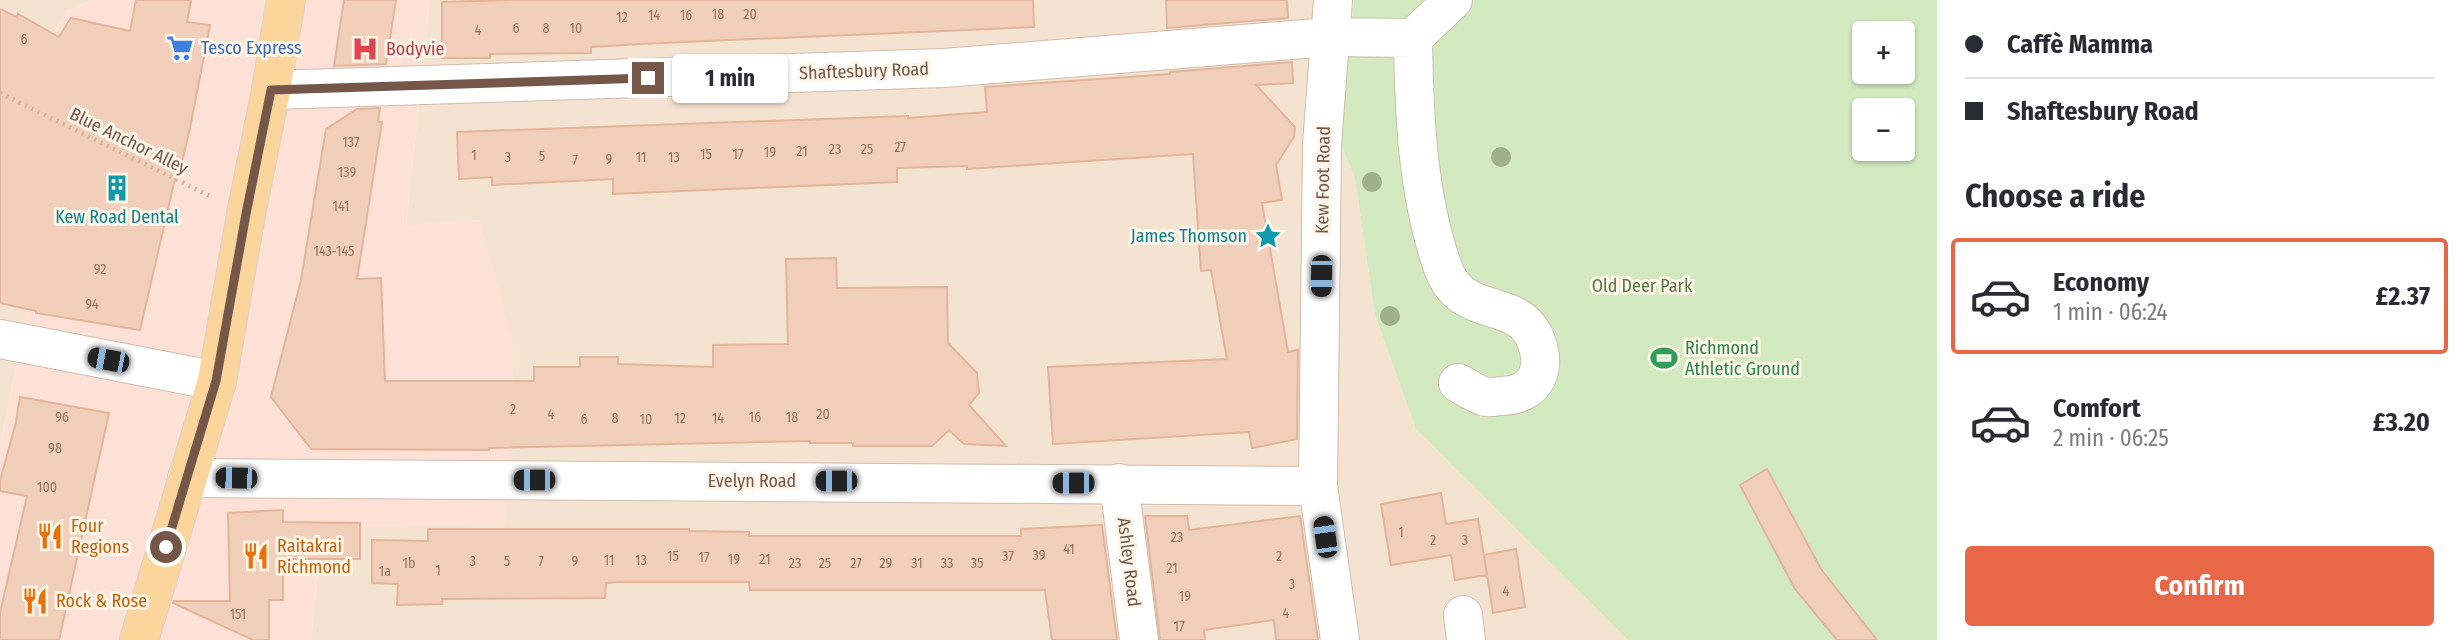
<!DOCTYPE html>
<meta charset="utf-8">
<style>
:root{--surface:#fff;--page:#f7f7f7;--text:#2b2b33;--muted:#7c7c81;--line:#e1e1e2;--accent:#e76747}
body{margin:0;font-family:"Fira Sans Condensed",sans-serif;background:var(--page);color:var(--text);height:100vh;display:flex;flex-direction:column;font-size:26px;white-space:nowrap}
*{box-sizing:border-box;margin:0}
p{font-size:23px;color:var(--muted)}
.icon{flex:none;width:38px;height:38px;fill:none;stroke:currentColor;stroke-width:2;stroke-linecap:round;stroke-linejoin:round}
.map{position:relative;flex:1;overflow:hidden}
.panel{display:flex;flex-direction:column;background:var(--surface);width:525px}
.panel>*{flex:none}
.hud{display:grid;align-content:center;height:154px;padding:0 28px;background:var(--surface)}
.controls{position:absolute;left:1852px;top:21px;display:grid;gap:14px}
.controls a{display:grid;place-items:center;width:63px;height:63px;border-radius:7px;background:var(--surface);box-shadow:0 2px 5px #0004;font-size:35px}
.end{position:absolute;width:32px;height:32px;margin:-16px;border:9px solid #745749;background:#fff;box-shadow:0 0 0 4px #fff}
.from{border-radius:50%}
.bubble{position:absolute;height:49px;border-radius:7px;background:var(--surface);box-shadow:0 2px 5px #0004;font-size:23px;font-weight:700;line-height:49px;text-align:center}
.car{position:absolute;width:21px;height:42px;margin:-21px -10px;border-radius:9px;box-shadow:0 0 5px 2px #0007;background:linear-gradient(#222 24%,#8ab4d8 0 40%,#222 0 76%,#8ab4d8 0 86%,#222 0)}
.hud b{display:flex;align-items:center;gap:24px;height:66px;font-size:26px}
.hud b+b{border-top:2px solid var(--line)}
.hud i{width:18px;height:18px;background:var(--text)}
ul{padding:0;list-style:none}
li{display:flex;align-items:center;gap:21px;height:116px;margin:0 14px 10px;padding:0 14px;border:4px solid transparent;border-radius:7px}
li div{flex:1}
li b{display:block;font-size:26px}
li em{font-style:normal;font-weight:700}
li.on{border-color:var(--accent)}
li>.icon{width:63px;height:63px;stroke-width:1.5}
h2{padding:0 28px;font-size:32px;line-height:84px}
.action{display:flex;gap:14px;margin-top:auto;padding:14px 28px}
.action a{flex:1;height:80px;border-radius:7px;background:var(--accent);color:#fff;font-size:28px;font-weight:700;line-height:80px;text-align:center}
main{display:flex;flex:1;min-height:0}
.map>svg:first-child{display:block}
.residential{fill:#f4e3d1}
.commercial{fill:#fde1d6}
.green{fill:#d3eac1;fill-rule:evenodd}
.building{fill:#f2cfba;stroke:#e4b59b;stroke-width:2}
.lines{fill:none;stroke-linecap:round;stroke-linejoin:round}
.minor-casing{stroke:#d0bbad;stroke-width:40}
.major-casing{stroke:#dbd3d0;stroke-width:40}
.path{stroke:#d6b29e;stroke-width:4.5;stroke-dasharray:2 5;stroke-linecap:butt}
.minor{stroke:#fff;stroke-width:38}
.major{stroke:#fbd59b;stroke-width:38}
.tree{fill:#a0b08a}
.route{stroke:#745749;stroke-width:9}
.labels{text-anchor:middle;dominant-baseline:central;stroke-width:6;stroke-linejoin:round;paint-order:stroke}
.number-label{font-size:14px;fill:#947565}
.shop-label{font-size:18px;fill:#366cbe;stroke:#fff6e9;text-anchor:start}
.health-label{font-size:18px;fill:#be3a42;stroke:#fff6e9;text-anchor:start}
.street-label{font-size:18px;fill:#745749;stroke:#fff6e9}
.culture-label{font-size:18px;fill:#0d838f;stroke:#fff6e9}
.park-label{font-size:18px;fill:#547a41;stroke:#fff6e9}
.leisure-label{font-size:18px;fill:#27864d;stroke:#fff6e9;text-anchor:start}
.food-label{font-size:18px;fill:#c56008;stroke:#fff6e9;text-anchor:start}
</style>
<main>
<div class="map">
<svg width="1937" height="640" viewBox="0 0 1937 640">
<rect width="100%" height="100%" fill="#fcf2e3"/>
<path class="residential" d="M0,0H92L66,11L62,163L25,322L0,446Z
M430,0H1354L1340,142L1355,178L1375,315L1416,429L1628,640H311L323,527L506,523L480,220L406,226Z"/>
<path class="commercial" d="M92,0H430L406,225L480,220L514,348L506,524L323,527L311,640H0V446L25,322L62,163L9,110L66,11Z"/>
<path class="green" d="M1354,0H1937V640H1628L1416,429L1375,315L1355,178L1340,142ZM1864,33H1902V72H1864ZM1864,110H1902V149H1864Z"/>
<path class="building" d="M136,0H191L187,22L210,25L190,128L180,171L177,170L140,330L36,313V311L0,303V9L17,17L18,14L59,37L71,18L130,31Z
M344,0H396L386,64L334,66Z
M511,0H1033L1034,27L639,44L591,47V53L490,54V58H442V2Z
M1166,0H1287L1288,18L1167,28Z
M1292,62L1293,83L1256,85L1295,127L1294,137L1276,165L1282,200L1262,203L1288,352L1298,350L1297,439L1252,448L1249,432L1053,444L1048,367L1227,359L1211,270L1201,271L1193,154L967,169V166L897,168V182L613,194V179L492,185V177L459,179L457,132L908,116V118L987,112L985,87L1170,74V72Z
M380,108L378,122H382L357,279L381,278L385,381H534V367H580V357H618V364L713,367V345L788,344L786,259L836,258L837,288L947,287L948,343L977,373L979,393L969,405L1006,446L964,444L949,430L932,446H853V443H810V441L489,448V450L311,449L271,397L301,280L326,129L357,109Z
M20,397L109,413L59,640H0V613L27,496L0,491V481L16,422Z
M1767,469L1821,569L1877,640H1837L1795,589L1740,485Z
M1441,493L1446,524L1478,519L1487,575L1455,580L1451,555L1391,565L1381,504Z
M283,510V522L360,523V559H283V600H269V640H253L173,603L174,601H230L228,513Z
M1145,516H1187L1189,530L1300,516L1318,640H1276L1274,620L1204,630L1205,640H1160Z
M1102,525L1117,640H1052L1045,590H750L749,582H619L606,583L605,598L442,599V604L397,605L398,584L372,583V540L428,541V529H689V531L749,532V536H1021V529Z
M1516,549L1525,607L1493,613L1484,555Z"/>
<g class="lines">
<g class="minor-casing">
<path id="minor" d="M1333,0L1322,145L1318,486L1340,640
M1413,38C1414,113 1417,193 1442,265C1460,321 1515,296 1534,336C1548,367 1538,395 1502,396C1498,396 1491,398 1486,397C1477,395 1466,387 1458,383
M271,90L944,68L1329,37L1413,38L1453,0
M0,339L217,381
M187,478L1318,486
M1119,483L1139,640
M1463,615L1466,640"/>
</g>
<g class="major-casing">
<path id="major" d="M139,640L217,381L246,214L271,90L286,0"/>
</g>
<path class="path" d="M0,93L210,196"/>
<use href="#minor" class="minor"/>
<use href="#major" class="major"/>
</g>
<g class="tree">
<circle cx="1501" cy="157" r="10"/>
<circle cx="1372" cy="182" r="10"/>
<circle cx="1390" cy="316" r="10"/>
</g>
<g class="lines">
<path class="route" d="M166,547L216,381L246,214L271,90L648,78"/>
</g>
<defs>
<g id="supermarket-bare" transform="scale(2.1)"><path d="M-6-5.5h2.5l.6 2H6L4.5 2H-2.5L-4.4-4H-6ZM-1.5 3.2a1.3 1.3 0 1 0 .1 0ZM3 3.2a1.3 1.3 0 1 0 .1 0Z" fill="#3f7fe0" stroke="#fff6e9" stroke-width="2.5" paint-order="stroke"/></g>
<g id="hospital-bare" transform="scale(2.1)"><path d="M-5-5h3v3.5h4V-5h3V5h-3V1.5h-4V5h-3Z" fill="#e0444e" stroke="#fff6e9" stroke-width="2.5" paint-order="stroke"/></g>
<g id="building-bare" transform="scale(2.1)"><path d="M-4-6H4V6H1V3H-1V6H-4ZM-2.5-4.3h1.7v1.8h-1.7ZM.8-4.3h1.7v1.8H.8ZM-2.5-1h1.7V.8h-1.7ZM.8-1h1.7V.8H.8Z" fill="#0f9aa8" stroke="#fff6e9" stroke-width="2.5" paint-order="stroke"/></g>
<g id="sight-bare" transform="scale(2.1)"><path d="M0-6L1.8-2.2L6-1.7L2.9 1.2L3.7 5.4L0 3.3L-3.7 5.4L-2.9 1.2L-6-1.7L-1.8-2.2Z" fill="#0f9aa8" stroke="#fff6e9" stroke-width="2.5" paint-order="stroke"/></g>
<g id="stadium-bare" transform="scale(2.1)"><path d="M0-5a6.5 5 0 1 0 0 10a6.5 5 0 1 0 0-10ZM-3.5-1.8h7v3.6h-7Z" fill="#2e9e5b" stroke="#fff6e9" stroke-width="2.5" paint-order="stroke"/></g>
<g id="restaurant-bare" transform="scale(2.1)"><path d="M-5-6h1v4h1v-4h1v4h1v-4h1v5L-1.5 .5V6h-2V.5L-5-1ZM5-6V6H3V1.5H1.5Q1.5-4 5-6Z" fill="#e8710a" stroke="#fff6e9" stroke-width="2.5" paint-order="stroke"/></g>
</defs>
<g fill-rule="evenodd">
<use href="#supermarket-bare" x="180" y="48"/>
<use href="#hospital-bare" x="365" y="49"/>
<use href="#building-bare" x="117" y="188"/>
<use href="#sight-bare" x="1268" y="236"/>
<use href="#stadium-bare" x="1664" y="358"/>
<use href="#restaurant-bare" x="50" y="536"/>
<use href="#restaurant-bare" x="256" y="556"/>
<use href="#restaurant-bare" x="35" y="601"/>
</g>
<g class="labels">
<g class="number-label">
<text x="718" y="14">18</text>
<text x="750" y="14">20</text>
<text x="654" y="15">14</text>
<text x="686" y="15">16</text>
<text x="622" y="17">12</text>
<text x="516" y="28">6</text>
<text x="546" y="28">8</text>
<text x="576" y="28">10</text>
<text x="478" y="30">4</text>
<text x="24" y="39">6</text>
<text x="351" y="142">137</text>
<text x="900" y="147">27</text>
<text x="835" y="149">23</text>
<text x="867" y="149">25</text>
<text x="802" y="151">21</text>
<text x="770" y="152">19</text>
<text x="706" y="154">15</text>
<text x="738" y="154">17</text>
<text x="474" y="155">1</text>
<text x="542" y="156">5</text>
<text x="508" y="157">3</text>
<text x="641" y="157">11</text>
<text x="674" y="157">13</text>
<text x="609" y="159">9</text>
<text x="575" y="160">7</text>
<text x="347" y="172">139</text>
<text x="341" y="206">141</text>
<text x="334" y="251">143-145</text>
<text x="100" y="269">92</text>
<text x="92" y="304">94</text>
<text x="513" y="409">2</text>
<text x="551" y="414">4</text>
<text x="823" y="414">20</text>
<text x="62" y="417">96</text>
<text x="755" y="417">16</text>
<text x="792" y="417">18</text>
<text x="615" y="418">8</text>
<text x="680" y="418">12</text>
<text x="718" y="418">14</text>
<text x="584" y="419">6</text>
<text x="646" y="419">10</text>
<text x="55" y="448">98</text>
<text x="47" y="487">100</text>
<text x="1401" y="532">1</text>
<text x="1177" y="537">23</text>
<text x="1433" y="540">2</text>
<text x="1465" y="540">3</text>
<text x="1069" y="549">41</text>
<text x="1039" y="555">39</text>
<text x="673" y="556">15</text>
<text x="1008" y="556">37</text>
<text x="1279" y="556">2</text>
<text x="704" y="557">17</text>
<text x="734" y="559">19</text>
<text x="765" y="559">21</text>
<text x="609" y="560">11</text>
<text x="641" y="560">13</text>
<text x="473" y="561">3</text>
<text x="507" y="561">5</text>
<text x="541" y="561">7</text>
<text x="575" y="561">9</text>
<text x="409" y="563">1b</text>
<text x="795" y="563">23</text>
<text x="825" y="563">25</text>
<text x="856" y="563">27</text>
<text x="886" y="563">29</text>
<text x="917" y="563">31</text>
<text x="947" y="563">33</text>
<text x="977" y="563">35</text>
<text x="1172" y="568">21</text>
<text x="438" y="570">1</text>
<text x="385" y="571">1a</text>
<text x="1292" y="584">3</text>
<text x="1506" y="591">4</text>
<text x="1185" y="596">19</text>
<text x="1286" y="613">4</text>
<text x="238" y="614">151</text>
<text x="1179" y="626">17</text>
</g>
<g class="shop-label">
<text x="201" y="48">Tesco Express</text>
</g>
<g class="health-label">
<text x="386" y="49">Bodyvie</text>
</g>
<g class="street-label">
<text transform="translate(864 71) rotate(-2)">Shaftesbury Road</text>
<text transform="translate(129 141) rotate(26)">Blue Anchor Alley</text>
<text transform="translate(1323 180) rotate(-89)">Kew Foot Road</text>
<text x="752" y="481">Evelyn Road</text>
<text transform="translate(1129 562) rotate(83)">Ashley Road</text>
</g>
<g class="culture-label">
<text x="117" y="217">Kew Road Dental</text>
<text x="1247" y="236" text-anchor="end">James Thomson</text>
</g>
<g class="park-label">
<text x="1642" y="286">Old Deer Park</text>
</g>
<g class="leisure-label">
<text x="1685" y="348">Richmond<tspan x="1685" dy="21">Athletic Ground</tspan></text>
</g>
<g class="food-label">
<text x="71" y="526">Four<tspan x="71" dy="21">Regions</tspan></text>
<text x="277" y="546">Raitakrai<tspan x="277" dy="21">Richmond</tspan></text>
<text x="56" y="601">Rock &amp; Rose</text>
</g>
</g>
</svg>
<div class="controls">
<a>+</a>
<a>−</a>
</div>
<i class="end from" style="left:166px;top:547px"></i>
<i class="end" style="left:648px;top:78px"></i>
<div class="bubble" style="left:672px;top:54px;width:116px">1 min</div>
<i class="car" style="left:1321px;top:276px;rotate:181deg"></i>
<i class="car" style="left:108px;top:360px;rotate:281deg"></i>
<i class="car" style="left:236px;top:478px;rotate:271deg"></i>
<i class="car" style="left:534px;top:480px;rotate:270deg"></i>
<i class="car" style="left:836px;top:481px;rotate:270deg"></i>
<i class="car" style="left:1073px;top:483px;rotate:270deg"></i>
<i class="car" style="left:1325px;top:537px;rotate:352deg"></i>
</div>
<section class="panel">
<div class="hud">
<b><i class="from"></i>Caffè Mamma</b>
<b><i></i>Shaftesbury Road</b>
</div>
<h2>Choose a ride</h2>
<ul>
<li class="on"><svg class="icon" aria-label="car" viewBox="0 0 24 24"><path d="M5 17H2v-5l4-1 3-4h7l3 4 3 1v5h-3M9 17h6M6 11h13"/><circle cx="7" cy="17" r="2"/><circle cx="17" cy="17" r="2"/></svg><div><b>Economy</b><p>1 min · 06:24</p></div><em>£2.37</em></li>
<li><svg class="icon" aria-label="car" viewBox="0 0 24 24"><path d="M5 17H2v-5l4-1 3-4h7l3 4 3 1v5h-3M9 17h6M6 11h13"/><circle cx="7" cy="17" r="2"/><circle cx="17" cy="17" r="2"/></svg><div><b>Comfort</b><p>2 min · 06:25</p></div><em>£3.20</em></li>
</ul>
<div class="action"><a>Confirm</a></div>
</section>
</main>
